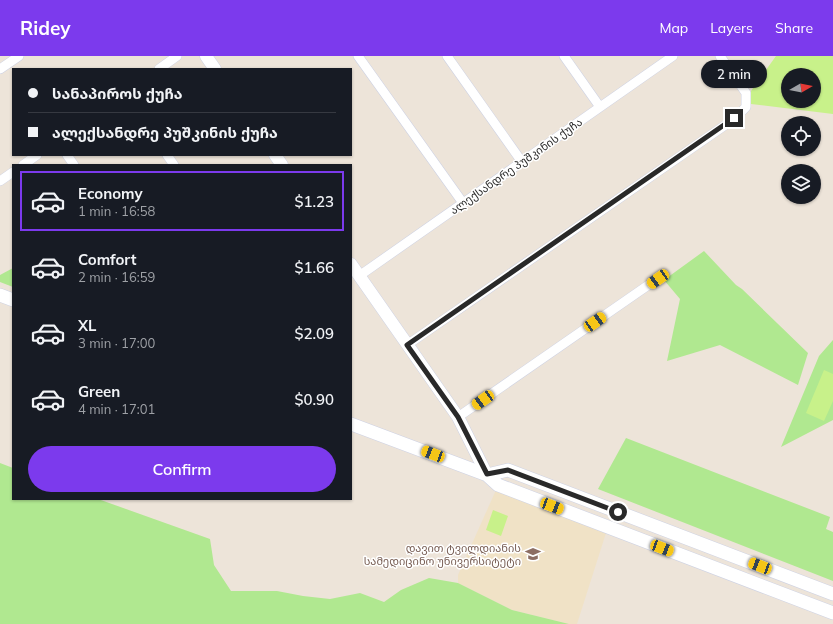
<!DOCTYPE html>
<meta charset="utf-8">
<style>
:root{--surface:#171b24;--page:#242831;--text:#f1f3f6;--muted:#9ea1a6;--line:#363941;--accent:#7c3aed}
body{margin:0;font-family:Mulish,"Noto Sans Georgian",sans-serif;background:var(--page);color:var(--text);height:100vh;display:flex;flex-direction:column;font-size:15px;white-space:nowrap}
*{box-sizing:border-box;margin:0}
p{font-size:13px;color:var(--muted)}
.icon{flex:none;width:22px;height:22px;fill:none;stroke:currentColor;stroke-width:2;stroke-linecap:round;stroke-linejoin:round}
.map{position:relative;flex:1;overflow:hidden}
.drawer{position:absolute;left:12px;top:108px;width:340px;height:336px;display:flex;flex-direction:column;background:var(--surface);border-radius:0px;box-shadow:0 1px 3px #0004}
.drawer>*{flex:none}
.guide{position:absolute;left:12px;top:12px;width:340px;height:88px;border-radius:0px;box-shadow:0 1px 3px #0004;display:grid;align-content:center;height:88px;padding:0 16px;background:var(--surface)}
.needle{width:26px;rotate:81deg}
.fabs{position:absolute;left:781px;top:12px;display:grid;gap:8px}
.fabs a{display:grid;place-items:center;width:40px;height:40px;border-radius:50%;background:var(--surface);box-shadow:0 1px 3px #0004;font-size:20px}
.end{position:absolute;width:18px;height:18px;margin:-9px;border:5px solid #292929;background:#fff;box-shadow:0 0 0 2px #fff}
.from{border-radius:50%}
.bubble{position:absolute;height:28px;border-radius:14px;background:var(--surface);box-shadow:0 1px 3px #0004;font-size:13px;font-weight:600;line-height:28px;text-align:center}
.car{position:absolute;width:12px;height:24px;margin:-12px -6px;border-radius:5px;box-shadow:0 0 3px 1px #0007;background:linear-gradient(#f5c518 24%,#345 0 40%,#f5c518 0 76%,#345 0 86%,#f5c518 0)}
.guide b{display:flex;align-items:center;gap:14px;height:38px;font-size:15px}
.guide b+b{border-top:1px solid var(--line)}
.guide i{width:10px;height:10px;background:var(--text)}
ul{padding:7px 0 0;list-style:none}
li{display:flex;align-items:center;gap:12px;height:60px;margin:0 8px 6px;padding:0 8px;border:2px solid transparent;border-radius:0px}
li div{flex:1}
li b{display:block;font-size:15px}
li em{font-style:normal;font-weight:600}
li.selected{border-color:var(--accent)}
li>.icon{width:36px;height:36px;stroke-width:1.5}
.cta{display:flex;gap:8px;margin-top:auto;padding:8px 16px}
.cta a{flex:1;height:46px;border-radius:24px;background:var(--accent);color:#fff;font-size:16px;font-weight:600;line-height:46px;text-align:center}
header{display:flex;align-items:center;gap:24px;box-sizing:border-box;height:56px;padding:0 20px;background:var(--accent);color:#fff}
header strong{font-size:19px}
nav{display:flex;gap:22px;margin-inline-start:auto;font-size:14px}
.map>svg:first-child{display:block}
.education{fill:#f0e2c6}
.green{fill:#b0e890}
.pitch{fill:#c8f18a;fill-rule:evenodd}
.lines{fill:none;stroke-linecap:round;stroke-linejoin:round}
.minor-casing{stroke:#ced2e3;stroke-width:10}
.tertiary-casing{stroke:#ced2e3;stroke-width:13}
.secondary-casing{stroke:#ced2e3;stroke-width:14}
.minor{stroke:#fff;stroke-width:9}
.tertiary{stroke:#fff;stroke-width:12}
.secondary{stroke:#fff;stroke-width:13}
.route{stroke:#292929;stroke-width:5}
.labels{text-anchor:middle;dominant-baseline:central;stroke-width:3;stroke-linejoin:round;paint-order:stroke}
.street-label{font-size:11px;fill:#292929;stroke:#fff}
.education-label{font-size:11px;fill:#785e54;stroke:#fff;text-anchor:end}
</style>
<header>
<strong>Ridey</strong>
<nav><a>Map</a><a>Layers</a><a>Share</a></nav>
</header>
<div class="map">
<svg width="833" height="568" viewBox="0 0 833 568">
<rect width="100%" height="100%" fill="#ede4d9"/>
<path class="education" d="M496,434L606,477L577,568H569L512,554L458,527V519Z"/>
<path class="green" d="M704,195L736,229L742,233L808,297L798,329L720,289L667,305L680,243L664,224Z
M13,212V231L0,226V219Z
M833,284V364L781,391L819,300Z
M626,382L830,461L826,473L833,476V525L598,433Z
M0,407L13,412V443H98L210,483L214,509L231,535H277L303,540L330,543L360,537L384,546L401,534L429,522L458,527L512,554L569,568H0Z"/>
<path class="pitch" d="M776,0H833V58L751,48V35ZM788,19H814V45H788Z
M824,314L833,318V345L824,365L806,357Z
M493,454L508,460L501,480L486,474Z"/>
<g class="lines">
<g class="minor-casing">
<path id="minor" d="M358,0L463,147
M447,0L522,106
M564,0L600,51
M0,13L19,0
M159,13L177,0
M67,99L74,109
M167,99L174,109
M23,109L37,99
M0,125L13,116
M359,220L673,0
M407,289L734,63L746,51V37L720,0
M458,361L657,223"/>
</g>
<g class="tertiary-casing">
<path id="tertiary" d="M206,0L215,13
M275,99L282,109
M351,208L458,361L487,419"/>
</g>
<g class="secondary-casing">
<path id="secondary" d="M0,239L13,244
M351,368L487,419L498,429L833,557
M487,419L508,414L833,538"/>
</g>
<use href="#minor" class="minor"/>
<use href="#tertiary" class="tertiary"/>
<use href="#secondary" class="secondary"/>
</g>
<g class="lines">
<path class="route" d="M618,456L508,414L487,418L458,361L407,289L734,62"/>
</g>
<defs>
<g id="university-bare" transform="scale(1.2)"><path d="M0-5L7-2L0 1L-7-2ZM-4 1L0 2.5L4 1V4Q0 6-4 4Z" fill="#8d6e63" stroke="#fff" stroke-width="2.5" paint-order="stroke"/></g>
</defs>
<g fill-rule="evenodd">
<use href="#university-bare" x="533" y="498"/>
</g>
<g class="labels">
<g class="street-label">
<text transform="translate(516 110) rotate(-35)">ალექსანდრე პუშკინის ქუჩა</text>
</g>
<g class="education-label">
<text x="521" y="492">დავით ტვილდიანის<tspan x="521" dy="13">სამედიცინო უნივერსიტეტი</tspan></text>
</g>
</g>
</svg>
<div class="fabs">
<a><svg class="needle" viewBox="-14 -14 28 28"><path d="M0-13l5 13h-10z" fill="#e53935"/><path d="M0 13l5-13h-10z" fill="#9ea1a6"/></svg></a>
<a><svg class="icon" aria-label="locate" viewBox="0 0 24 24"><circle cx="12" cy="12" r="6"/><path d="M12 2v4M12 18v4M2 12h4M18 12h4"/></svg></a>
<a><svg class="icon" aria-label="layers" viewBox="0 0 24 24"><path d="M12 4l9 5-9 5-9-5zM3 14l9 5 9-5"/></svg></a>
</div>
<i class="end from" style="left:618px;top:456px"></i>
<i class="end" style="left:734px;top:62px"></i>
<div class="bubble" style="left:701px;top:4px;width:66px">2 min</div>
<i class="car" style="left:658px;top:223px;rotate:235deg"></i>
<i class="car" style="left:595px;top:266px;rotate:55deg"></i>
<i class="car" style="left:483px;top:344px;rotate:235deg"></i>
<i class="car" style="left:433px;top:398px;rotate:291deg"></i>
<i class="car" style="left:552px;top:450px;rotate:111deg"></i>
<i class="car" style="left:662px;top:492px;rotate:111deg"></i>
<i class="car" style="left:760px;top:510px;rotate:291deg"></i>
<div class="guide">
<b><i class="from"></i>სანაპიროს ქუჩა</b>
<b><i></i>ალექსანდრე პუშკინის ქუჩა</b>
</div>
<section class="drawer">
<ul>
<li class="selected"><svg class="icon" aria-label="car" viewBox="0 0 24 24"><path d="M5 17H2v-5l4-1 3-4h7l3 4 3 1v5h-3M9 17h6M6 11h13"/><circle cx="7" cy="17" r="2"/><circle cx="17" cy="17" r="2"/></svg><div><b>Economy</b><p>1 min · 16:58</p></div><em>$1.23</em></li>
<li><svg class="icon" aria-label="car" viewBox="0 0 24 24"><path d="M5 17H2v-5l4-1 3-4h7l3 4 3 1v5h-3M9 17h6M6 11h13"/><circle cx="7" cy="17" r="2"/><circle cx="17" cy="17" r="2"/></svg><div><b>Comfort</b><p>2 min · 16:59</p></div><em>$1.66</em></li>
<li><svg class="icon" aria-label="car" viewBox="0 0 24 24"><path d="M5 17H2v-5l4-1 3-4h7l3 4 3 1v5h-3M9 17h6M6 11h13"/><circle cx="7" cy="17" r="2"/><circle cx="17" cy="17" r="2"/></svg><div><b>XL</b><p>3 min · 17:00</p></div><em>$2.09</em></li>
<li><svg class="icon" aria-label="car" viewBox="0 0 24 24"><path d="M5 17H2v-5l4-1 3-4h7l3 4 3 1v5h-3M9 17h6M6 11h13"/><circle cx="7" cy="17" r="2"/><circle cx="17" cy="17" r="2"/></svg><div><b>Green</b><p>4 min · 17:01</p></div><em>$0.90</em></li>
</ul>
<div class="cta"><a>Confirm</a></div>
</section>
</div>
